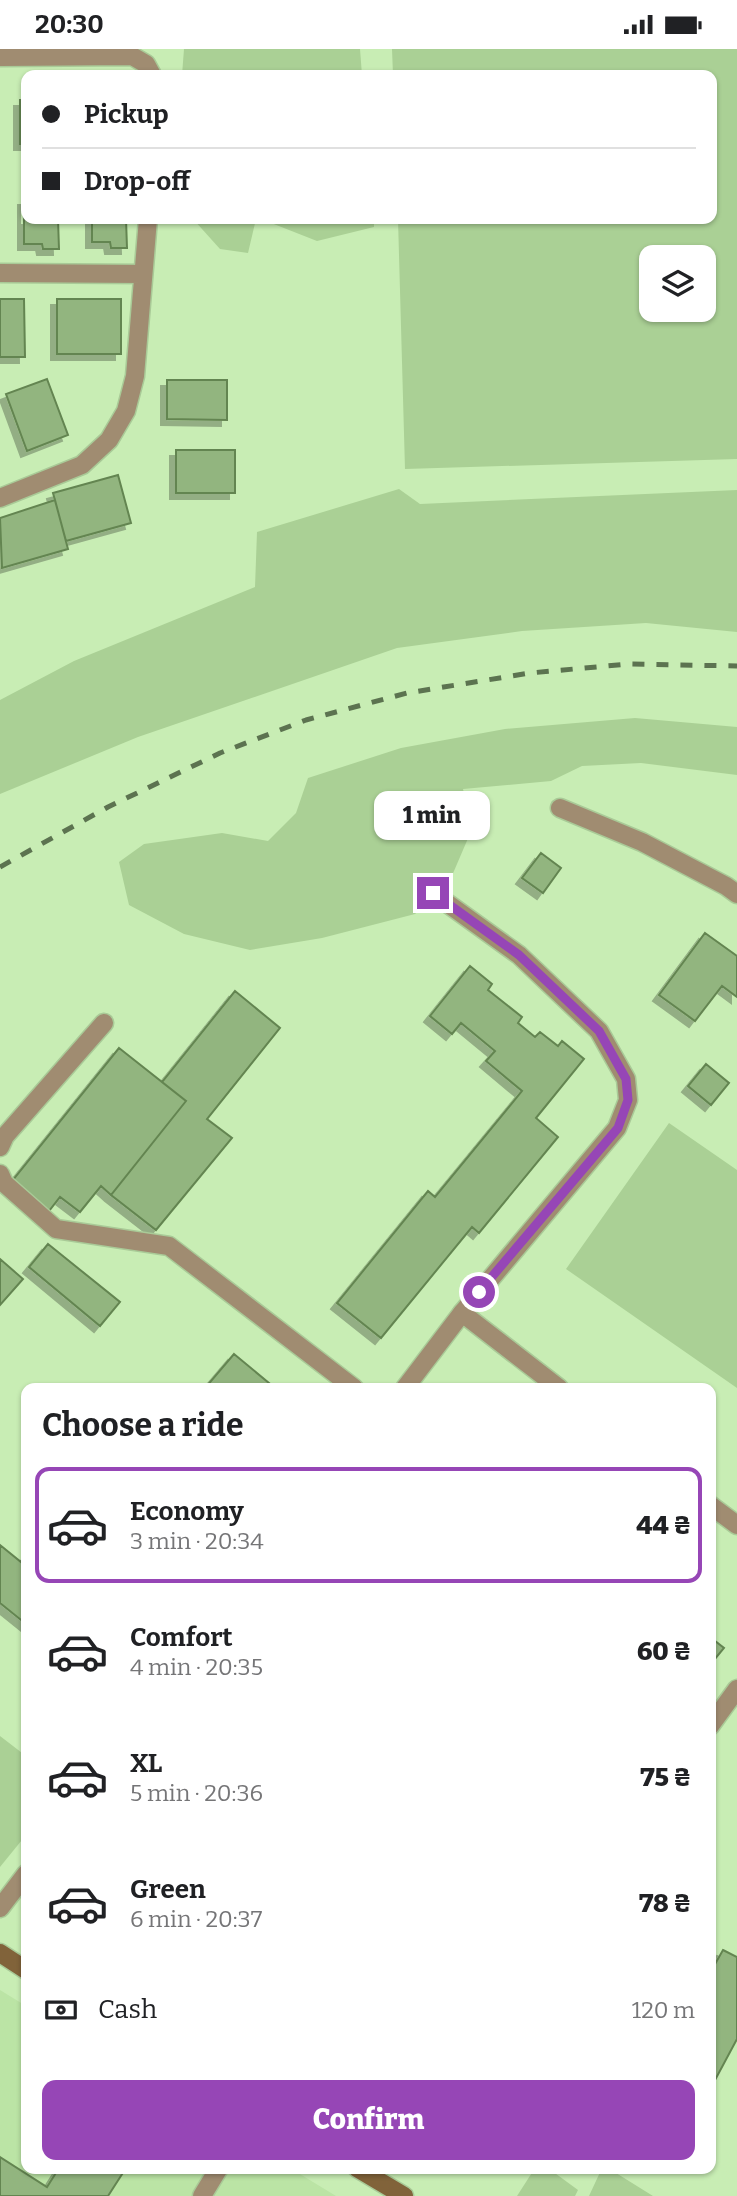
<!DOCTYPE html>
<meta charset="utf-8">
<style>
:root{--surface:#fff;--page:#f6f6f6;--text:#202124;--muted:#757577;--line:#e0e0e0;--accent:#9646b6}
body{margin:0;font-family:Bitter,serif;background:var(--page);color:var(--text);height:100vh;display:flex;flex-direction:column;font-size:26px;white-space:nowrap}
*{box-sizing:border-box;margin:0}
p{font-size:23px;color:var(--muted)}
.icon{flex:none;width:38px;height:38px;fill:none;stroke:currentColor;stroke-width:2;stroke-linecap:round;stroke-linejoin:round}
.map{position:relative;flex:1;overflow:hidden}
.panel{position:absolute;left:21px;top:1334px;width:695px;height:791px;display:flex;flex-direction:column;background:var(--surface);border-radius:14px;box-shadow:0 2px 5px #0004}
.panel>*{flex:none}
.hud{position:absolute;left:21px;top:21px;width:696px;height:154px;border-radius:14px;box-shadow:0 2px 5px #0004;display:grid;align-content:center;height:154px;padding:0 21px;background:var(--surface)}
.tools{position:absolute;left:639px;top:196px;display:grid;gap:14px}
.tools a{display:grid;place-items:center;width:77px;height:77px;border-radius:14px;background:var(--surface);box-shadow:0 2px 5px #0004;font-size:35px}
.end{position:absolute;width:32px;height:32px;margin:-16px;border:9px solid #9646b6;background:#fff;box-shadow:0 0 0 4px #fff}
.from{border-radius:50%}
.bubble{position:absolute;height:49px;border-radius:14px;background:var(--surface);box-shadow:0 2px 5px #0004;font-size:23px;font-weight:800;line-height:49px;text-align:center}
.hud b{display:flex;align-items:center;gap:24px;height:66px;font-size:26px}
.hud b+b{border-top:2px solid var(--line)}
.hud i{width:18px;height:18px;background:var(--text)}
ul{padding:0;list-style:none}
li{display:flex;align-items:center;gap:21px;height:116px;margin:0 14px 10px;padding:0 7px;border:4px solid transparent;border-radius:14px}
li div{flex:1}
li b{display:block;font-size:26px}
li em{font-style:normal;font-weight:800}
li.on{border-color:var(--accent)}
li>.icon{width:63px;height:63px;stroke-width:1.5}
h2{padding:0 21px;font-size:32px;line-height:84px}
.pay{display:flex;align-items:center;gap:18px;height:77px;padding:0 21px;font-size:26px}
.pay p{margin-inline-start:auto}
.primary-button{display:flex;gap:14px;margin-top:auto;padding:14px 21px}
.primary-button a{flex:1;height:80px;border-radius:14px;background:var(--accent);color:#fff;font-size:28px;font-weight:800;line-height:80px;text-align:center}
.status{display:flex;justify-content:space-between;align-items:center;height:49px;padding:0 35px;background:var(--surface);direction:ltr}
.status svg{height:19px;fill:currentColor}
.map>svg:first-child{display:block}
.built{fill:#bbe4a5}
.green{fill:#aad095;fill-rule:evenodd}
.building{fill:#92b57f;stroke:#648551;stroke-width:2;filter:url(#shadow)}
.lines{fill:none;stroke-linecap:round;stroke-linejoin:round}
.lane-casing{stroke:#a9ca97;stroke-width:21}
.street-casing{stroke:#a9ca97;stroke-width:21}
.secondary-casing{stroke:#a9ca97;stroke-width:21}
.lane{stroke:#a08c71;stroke-width:18}
.street{stroke:#a08c71;stroke-width:18}
.secondary{stroke:#81633a;stroke-width:18}
.rail{stroke:#5c7350;stroke-width:5;stroke-dasharray:12 12;stroke-linecap:butt}
.route{stroke:#9646b6;stroke-width:9}
</style>
<div class="status"><b>20:30</b><svg viewBox="0 0 49 12"><path d="M0 12V9h3v3zM5 12V6h3v6zM10 12V3h3v9zM15 12V0h3v12zM26 1h20v11H26zM47 4h2v5h-2z"/></svg></div>
<div class="map">
<svg width="737" height="2147" viewBox="0 0 737 2147">
<defs>
<filter id="shadow"><feDropShadow dx="-6" dy="6" stdDeviation="0" flood-color="#0004"/></filter>
</defs>
<rect width="100%" height="100%" fill="#c8edb4"/>
<path class="built" d="M0,1941L26,1957V2119H290L336,2147H0Z"/>
<path class="green" d="M184,0H360L362,26H182Z
M392,0H737V410L405,420L398,170H712V26H393ZM651,208H704V261H651Z
M193,170H256L248,204L220,200Z
M261,170H374V178L317,192Z
M399,440L420,455L737,441V583L646,574L522,582L397,599L138,688L0,745V651L74,612L255,538L257,483Z
M635,669L737,678V726L641,714L582,717L551,732L463,740L472,780L448,836L415,865L322,889L250,901L184,885L129,856L119,813L144,795L222,784L268,792L296,764L308,729L401,699L505,680Z
M669,1074L737,1121V1339L566,1220Z
M0,1687L26,1707V1786L0,1818Z
M535,2119H548L578,2141L575,2147H517Z
M602,2119H608L653,2147H589Z"/>
<path class="building" d="M20,51H26V95H20Z
M24,150H26V170H58L59,200H43L42,195H24Z
M92,170H126L127,199H111L110,193H92Z
M0,250H24L25,308H0Z
M57,250H121V305H57Z
M47,330L68,386L27,402L6,345Z
M167,331H227V371L167,370Z
M176,401H235V444H176Z
M118,426L131,474L66,492L53,444Z
M55,451L68,500L2,519L0,469Z
M541,804L561,819L543,844L522,829Z
M705,884L737,907V948L722,937L695,972L659,946Z
M470,917L492,935L488,941L522,968L518,974L535,988L540,983L558,997L562,992L584,1010L536,1069L558,1088L479,1184L472,1178L381,1289L337,1254L428,1142L435,1148L522,1042L486,1012L495,1002L461,974L452,985L430,967Z
M235,942L280,979L207,1070L232,1089L156,1181L111,1146L186,1052L162,1033Z
M119,999L186,1052L111,1146L101,1137L80,1163L60,1148L49,1162L12,1132Z
M706,1015L729,1034L711,1056L688,1037Z
M48,1195L120,1253L100,1277L29,1218Z
M0,1210L23,1230L0,1256Z
M234,1305L275,1339H205Z
M0,1496L21,1513L26,1507V1575L0,1554Z
M710,1588L724,1599L710,1616Z
M723,1901L737,1908V1990L714,2033L710,2031V1924Z
M0,2108L47,2138L59,2119H126L108,2147H0Z"/>
<g class="lines">
<g class="lane-casing">
<path id="lane" d="M0,8L132,7L146,15L152,26
M0,224L143,225
M0,449L82,416L109,391L126,362L135,327L148,170
M433,844L519,906L599,982L626,1030L628,1051L617,1079L462,1264
M0,1098L5,1087L104,974
M0,1125L4,1134L56,1180L169,1197L354,1339
M710,1677L737,1640
M202,2147L219,2119"/>
</g>
<g class="street-casing">
<path id="street" d="M560,759L642,793L726,837L737,845
M405,1339L462,1264L559,1339
M710,1456L737,1476
M0,1859L26,1825"/>
</g>
<g class="secondary-casing">
<path id="secondary" d="M0,1904L26,1921
M357,2119L404,2147"/>
</g>
<use href="#lane" class="lane"/>
<use href="#street" class="street"/>
<use href="#secondary" class="secondary"/>
<path class="rail" d="M0,818L108,758L220,704L306,671L407,644L530,624L629,615L737,617"/>
</g>
<g class="lines">
<path class="route" d="M433,844L519,906L599,982L626,1030L628,1051L618,1079L479,1243"/>
</g>
</svg>
<div class="tools">
<a><svg class="icon" aria-label="layers" viewBox="0 0 24 24"><path d="M12 4l9 5-9 5-9-5zM3 14l9 5 9-5"/></svg></a>
</div>
<i class="end from" style="left:479px;top:1243px"></i>
<i class="end" style="left:433px;top:844px"></i>
<div class="bubble" style="left:374px;top:742px;width:116px">1 min</div>
<div class="hud">
<b><i class="from"></i>Pickup</b>
<b><i></i>Drop-off</b>
</div>
<section class="panel">
<h2>Choose a ride</h2>
<ul>
<li class="on"><svg class="icon" aria-label="car" viewBox="0 0 24 24"><path d="M5 17H2v-5l4-1 3-4h7l3 4 3 1v5h-3M9 17h6M6 11h13"/><circle cx="7" cy="17" r="2"/><circle cx="17" cy="17" r="2"/></svg><div><b>Economy</b><p>3 min · 20:34</p></div><em>44 ₴</em></li>
<li><svg class="icon" aria-label="car" viewBox="0 0 24 24"><path d="M5 17H2v-5l4-1 3-4h7l3 4 3 1v5h-3M9 17h6M6 11h13"/><circle cx="7" cy="17" r="2"/><circle cx="17" cy="17" r="2"/></svg><div><b>Comfort</b><p>4 min · 20:35</p></div><em>60 ₴</em></li>
<li><svg class="icon" aria-label="car" viewBox="0 0 24 24"><path d="M5 17H2v-5l4-1 3-4h7l3 4 3 1v5h-3M9 17h6M6 11h13"/><circle cx="7" cy="17" r="2"/><circle cx="17" cy="17" r="2"/></svg><div><b>XL</b><p>5 min · 20:36</p></div><em>75 ₴</em></li>
<li><svg class="icon" aria-label="car" viewBox="0 0 24 24"><path d="M5 17H2v-5l4-1 3-4h7l3 4 3 1v5h-3M9 17h6M6 11h13"/><circle cx="7" cy="17" r="2"/><circle cx="17" cy="17" r="2"/></svg><div><b>Green</b><p>6 min · 20:37</p></div><em>78 ₴</em></li>
</ul>
<div class="pay"><svg class="icon" aria-label="cash" viewBox="0 0 24 24"><path d="M3 7h18v10H3z"/><circle cx="12" cy="12" r="2"/></svg>Cash<p>120 m</p></div>
<div class="primary-button"><a>Confirm</a></div>
</section>
</div>
